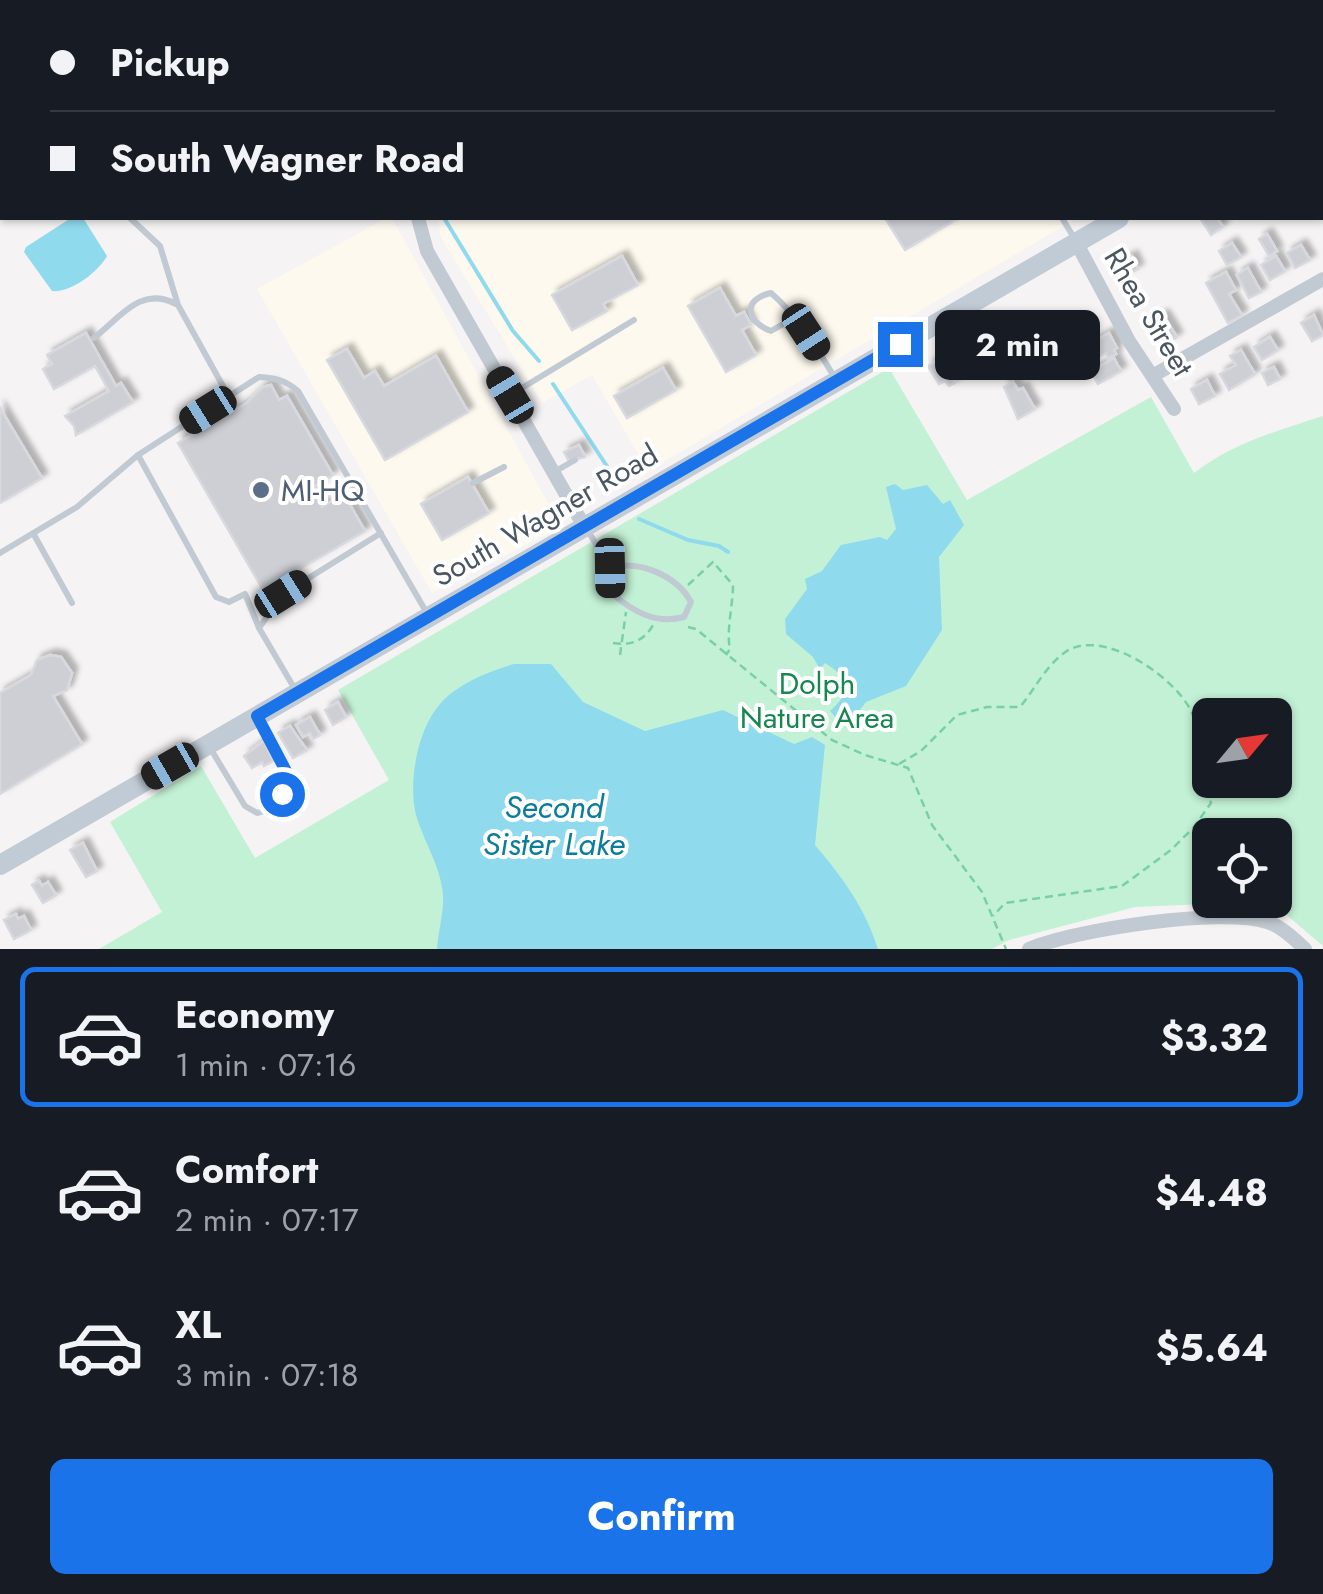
<!DOCTYPE html>
<meta charset="utf-8">
<style>
:root{--surface:#171b24;--page:#242831;--text:#f1f3f6;--muted:#9ea1a6;--line:#363941;--accent:#1a73e8}
body{margin:0;font-family:Jost,sans-serif;background:var(--page);color:var(--text);height:100vh;display:flex;flex-direction:column;font-size:38px;white-space:nowrap}
*{box-sizing:border-box;margin:0}
p{font-size:32px;color:var(--muted)}
.icon{flex:none;width:55px;height:55px;fill:none;stroke:currentColor;stroke-width:2;stroke-linecap:round;stroke-linejoin:round}
.map{position:relative;height:949px;overflow:hidden}
.side{display:flex;flex-direction:column;background:var(--surface);flex:1}
.side>*{flex:none}
.banner{position:absolute;left:0px;top:0px;width:1325px;height:220px;box-shadow:0 2px 8px #0004;display:grid;align-content:center;height:220px;padding:0 50px;background:var(--surface)}
.needle{width:65px;rotate:61deg}
.buttons{position:absolute;left:1192px;top:698px;display:grid;gap:20px}
.buttons a{display:grid;place-items:center;width:100px;height:100px;border-radius:15px;background:var(--surface);box-shadow:0 2px 8px #0004;font-size:50px}
.end{position:absolute;width:45px;height:45px;margin:-22px;border:12px solid #1a73e8;background:#fff;box-shadow:0 0 0 5px #fff}
.from{border-radius:50%}
.bubble{position:absolute;height:70px;border-radius:15px;background:var(--surface);box-shadow:0 2px 8px #0004;font-size:32px;font-weight:700;line-height:70px;text-align:center}
.car{position:absolute;width:30px;height:60px;margin:-30px -15px;border-radius:12px;box-shadow:0 0 8px 2px #0007;background:linear-gradient(#222 24%,#8ab4d8 0 40%,#222 0 76%,#8ab4d8 0 86%,#222 0)}
.banner b{display:flex;align-items:center;gap:35px;height:95px;font-size:38px}
.banner b+b{border-top:2px solid var(--line)}
.banner i{width:25px;height:25px;background:var(--text)}
ul{padding:18px 0 0;list-style:none}
li{display:flex;align-items:center;gap:30px;height:140px;margin:0 20px 15px;padding:0 30px;border:5px solid transparent;border-radius:15px}
li div{flex:1}
li b{display:block;font-size:38px}
li em{font-style:normal;font-weight:700}
li.on{border-color:var(--accent)}
li>.icon{width:90px;height:90px;stroke-width:1.5}
.action{display:flex;gap:20px;margin-top:auto;padding:20px 50px}
.action a{flex:1;height:115px;border-radius:15px;background:var(--accent);color:#fff;font-size:40px;font-weight:700;line-height:115px;text-align:center}
.map>svg:first-child{display:block}
.commercial{fill:#fdf9ef}
.green{fill:#c3f1d5;fill-rule:evenodd}
.water{fill:#90daee}
.lines{fill:none;stroke-linecap:round;stroke-linejoin:round}
.stream{stroke:#90daee;stroke-width:4}
.building{fill:#cdcfd5;stroke:#d7d9de;stroke-width:2.5;filter:url(#shadow)}
.path{stroke:#7ad0a6;stroke-width:2.5;stroke-dasharray:8 5;stroke-linecap:butt}
.lane{stroke:#c1cad2;stroke-width:6}
.street{stroke:#c1cad2;stroke-width:14}
.secondary{stroke:#c1cbd6;stroke-width:20}
.route{stroke:#1a73e8;stroke-width:12}
.service-dot{fill:#5c6f8a;stroke:#fff;stroke-width:4}
.labels{text-anchor:middle;dominant-baseline:central;stroke-width:8;stroke-linejoin:round;paint-order:stroke}
.street-label{font-size:30px;fill:#4a5661;stroke:#fff}
.service-label{font-size:30px;fill:#4e5e75;stroke:#fff;text-anchor:start}
.park-label{font-size:30px;fill:#17864f;stroke:#fff}
.water-label{font-size:32px;font-style:italic;fill:#0c7c9b;stroke:#fff}
</style>
<div class="map">
<svg width="1323" height="949" viewBox="0 0 1323 949">
<defs>
<filter id="shadow"><feDropShadow dx="5.5" dy="-5.5" stdDeviation="2.5" flood-color="#0004"/></filter>
</defs>
<rect width="100%" height="100%" fill="#f5f3f3"/>
<path class="commercial" d="M588,0H1275L1276,2H584Z
M386,218H392L561,527L432,593L257,289Z
M438,218H1077L648,471L592,375L542,403L441,238Z"/>
<path class="green" d="M889,368L967,500L1151,397L1194,473C1233,443 1277,431 1323,416V946L1282,911L1252,902L1135,907L1009,940L992,949H99L162,912L110,822L201,766L255,858L389,780L338,690ZM1210,715H1275V780H1210ZM1210,835H1275V900H1210Z"/>
<path class="water" d="M71,218H81L85,221L107,256C98,272 71,293 52,291L24,252L26,247Z
M895,484L903,490L927,485L943,504L950,500L964,525L939,557L942,630L906,686L866,702L855,716L838,720L830,711C853,690 851,680 825,663L820,669L813,657L786,634L785,619L807,589L805,579L822,571L841,545L880,537L887,540L896,529L886,487Z
M514,664H551L583,702L645,731L723,710L794,744L812,737L825,745L815,845C843,878 865,908 878,949H437C438,932 444,912 443,895C441,867 424,842 416,815C408,783 417,730 440,704C457,684 489,671 514,664Z"/>
<g class="lines">
<path class="stream" d="M282,0L284,2
M444,218L513,331L539,361
M553,384L616,480
M639,519L688,540L719,546L728,552"/>
</g>
<path class="building" d="M327,0H409L411,2H328Z
M1151,0H1225L1226,2H1153Z
M885,218H950L952,222L905,250Z
M1200,218H1217L1223,227L1211,235Z
M1267,234L1277,251L1269,256L1259,239Z
M1232,243L1241,257L1227,265L1219,251Z
M1301,245L1310,260L1295,268L1287,253Z
M622,256L638,285L603,304L607,311L572,330L552,295Z
M1132,256L1138,269L1120,278L1114,266Z
M1276,256L1285,271L1270,280L1261,265Z
M1248,268L1261,292L1249,298L1237,275Z
M1226,272L1236,290L1229,294L1242,315L1228,323L1206,283Z
M720,288L736,316L744,312L751,325L742,330L756,355L726,372L688,306Z
M1163,315L1177,337L1163,345L1150,323Z
M1314,315L1323,335L1312,341L1301,323Z
M86,333L116,386L121,383L133,402L76,435L74,426L65,416L109,391L95,366L54,389L43,369L52,364L47,355Z
M1109,333L1117,348L1114,350L1116,354L1108,358L1106,353L1100,356L1093,342Z
M1270,337L1278,350L1262,360L1254,347Z
M961,343L974,365L969,368L973,375L964,379L948,351Z
M347,349L364,378L375,371L384,386L436,356L468,412L385,460L327,360Z
M1241,350L1255,374L1229,390L1220,374L1236,365L1230,356Z
M1114,358L1121,371L1098,384L1091,372Z
M941,359L955,383L949,386L945,381L939,384L928,366Z
M1274,367L1280,379L1268,385L1262,373Z
M663,368L676,390L627,418L614,396Z
M1207,380L1215,396L1199,404L1191,389Z
M1013,382L1018,390L1023,388L1035,409L1018,419L1004,387Z
M271,385L279,400L287,396L333,475L315,486L322,507L344,494L365,531L263,590L178,443L247,403L263,387Z
M0,408L42,478L0,503Z
M579,445L585,457L569,461L564,452Z
M468,477L489,513L442,540L421,504Z
M50,655L61,657L72,673L67,690L53,696L82,744L0,794V693L31,675L37,660Z
M338,702L346,717L333,725L325,710Z
M310,717L320,735L313,739L310,733L303,737L296,725Z
M290,726L307,750L293,758L278,733Z
M264,741L273,761L264,766L262,762L252,768L244,756Z
M83,843L97,871L86,877L70,850Z
M39,881L42,886L48,882L56,895L43,903L32,885Z
M16,914L18,919L24,916L31,930L14,939L4,920Z"/>
<g class="lines">
<path class="path" d="M0,120L2,117
M688,585L713,562L733,585C733,605 726,631 730,649L726,655
M688,627L696,629L832,740L865,755L908,768L932,825L982,892L1006,949
M613,643C631,646 644,641 653,625
M620,655L626,612
M899,764L921,751L957,715L987,707H1020C1035,689 1045,667 1064,653C1101,625 1177,678 1192,713C1203,741 1202,774 1211,803L1194,827L1171,850L1122,886L1005,903L993,916"/>
<path class="lane" d="M80,0V2
M1250,0L1252,2
M1316,0L1317,2
M1322,11L1323,12
M130,218L160,246L178,305L229,397
M1062,218L1076,241
M795,317L771,331C746,322 742,299 771,293C799,317 817,348 836,380
M94,338C120,318 140,285 176,304
M512,394L634,320
M138,455L216,597L229,602L245,594L259,628L296,691
M554,472L575,460
M473,483L504,467
M587,529L610,568L611,593C633,611 655,625 684,617L691,602C677,576 639,559 610,568
M33,533L72,603
M0,553L77,507L138,455L259,377C276,378 285,380 298,391L428,615
M259,628L283,594L381,533
M209,746L245,806L257,813C277,809 286,792 287,773L260,721"/>
<path class="street" d="M555,2L559,0
M1322,119H1323
M418,218L427,251L584,526
M1076,242L1129,341L1174,409
M1154,375L1323,279
M1029,949C1073,930 1222,907 1267,922C1281,926 1294,939 1305,949"/>
<path class="secondary" d="M1322,99L1323,98
M0,865L1119,218"/>
</g>
<g class="lines">
<path class="route" d="M282,794L287,773L257,716L900,344"/>
</g>
<circle class="service-dot" cx="261" cy="490" r="10"/>
<g class="labels">
<g class="street-label">
<text transform="translate(1149 312) rotate(59)">Rhea Street</text>
<text transform="translate(545 515) rotate(-30)">South Wagner Road</text>
</g>
<g class="service-label">
<text x="281" y="490">MI-HQ</text>
</g>
<g class="park-label">
<text x="817" y="683">Dolph<tspan x="817" dy="34">Nature Area</tspan></text>
</g>
<g class="water-label">
<text x="554" y="807">Second<tspan x="554" dy="37">Sister Lake</tspan></text>
</g>
</g>
</svg>
<div class="buttons">
<a><svg class="needle" viewBox="-14 -14 28 28"><path d="M0-13l5 13h-10z" fill="#e53935"/><path d="M0 13l5-13h-10z" fill="#9ea1a6"/></svg></a>
<a><svg class="icon" aria-label="locate" viewBox="0 0 24 24"><circle cx="12" cy="12" r="6"/><path d="M12 2v4M12 18v4M2 12h4M18 12h4"/></svg></a>
</div>
<i class="end from" style="left:282px;top:794px"></i>
<i class="end" style="left:900px;top:344px"></i>
<div class="bubble" style="left:935px;top:310px;width:165px">2 min</div>
<i class="car" style="left:806px;top:332px;rotate:147deg"></i>
<i class="car" style="left:510px;top:395px;rotate:329deg"></i>
<i class="car" style="left:208px;top:410px;rotate:238deg"></i>
<i class="car" style="left:610px;top:568px;rotate:179deg"></i>
<i class="car" style="left:283px;top:594px;rotate:58deg"></i>
<i class="car" style="left:170px;top:766px;rotate:240deg"></i>
<div class="banner">
<b><i class="from"></i>Pickup</b>
<b><i></i>South Wagner Road</b>
</div>
</div>
<section class="side">
<ul>
<li class="on"><svg class="icon" aria-label="car" viewBox="0 0 24 24"><path d="M5 17H2v-5l4-1 3-4h7l3 4 3 1v5h-3M9 17h6M6 11h13"/><circle cx="7" cy="17" r="2"/><circle cx="17" cy="17" r="2"/></svg><div><b>Economy</b><p>1 min · 07:16</p></div><em>$3.32</em></li>
<li><svg class="icon" aria-label="car" viewBox="0 0 24 24"><path d="M5 17H2v-5l4-1 3-4h7l3 4 3 1v5h-3M9 17h6M6 11h13"/><circle cx="7" cy="17" r="2"/><circle cx="17" cy="17" r="2"/></svg><div><b>Comfort</b><p>2 min · 07:17</p></div><em>$4.48</em></li>
<li><svg class="icon" aria-label="car" viewBox="0 0 24 24"><path d="M5 17H2v-5l4-1 3-4h7l3 4 3 1v5h-3M9 17h6M6 11h13"/><circle cx="7" cy="17" r="2"/><circle cx="17" cy="17" r="2"/></svg><div><b>XL</b><p>3 min · 07:18</p></div><em>$5.64</em></li>
</ul>
<div class="action"><a>Confirm</a></div>
</section>
